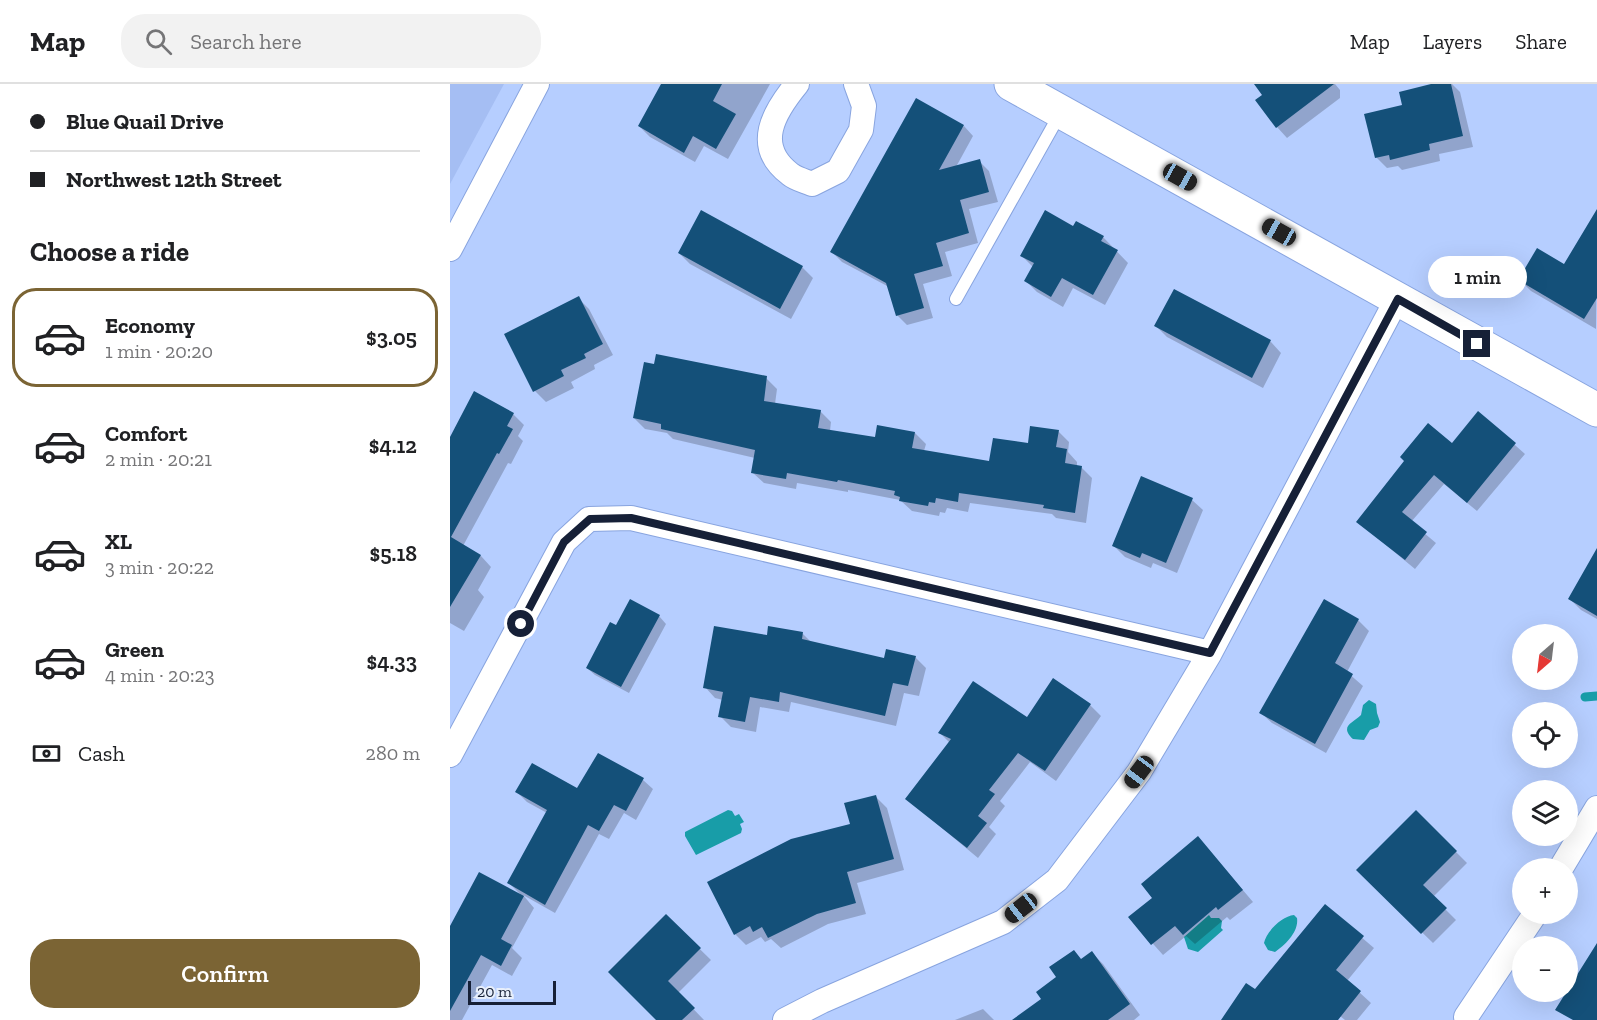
<!DOCTYPE html>
<meta charset="utf-8">
<style>
:root{--surface:#fff;--page:#f2f2f2;--text:#202124;--muted:#757577;--line:#e0e0e0;--accent:#7b6434}
body{margin:0;font-family:"Zilla Slab",serif;background:var(--page);color:var(--text);height:100vh;display:flex;flex-direction:column;font-size:22px;white-space:nowrap}
*{box-sizing:border-box;margin:0}
p{font-size:20px;color:var(--muted)}
.icon{flex:none;width:33px;height:33px;fill:none;stroke:currentColor;stroke-width:2;stroke-linecap:round;stroke-linejoin:round}
.map{position:relative;flex:1;overflow:hidden}
.side{display:flex;flex-direction:column;background:var(--surface);width:450px}
.side>*{flex:none}
.top-card{display:grid;align-content:center;height:132px;padding:0 30px;background:var(--surface)}
.needle{width:39px;rotate:208deg}
.tools{position:absolute;left:1062px;top:540px;display:grid;gap:12px}
.tools a{display:grid;place-items:center;width:66px;height:66px;border-radius:50%;background:var(--surface);box-shadow:0 6px 24px #0002;font-size:30px}
.scale{position:absolute;left:18px;bottom:15px;width:88px;box-sizing:border-box;padding-left:6px;border:3px solid #162037;border-top:0;font-size:16px;line-height:21px;white-space:nowrap;color:#162037;-webkit-text-stroke:4px #e8effb;paint-order:stroke}
.end{position:absolute;width:27px;height:27px;margin:-14px;border:8px solid #162037;background:#fff;box-shadow:0 0 0 3px #fff}
.from{border-radius:50%}
.bubble{position:absolute;height:42px;border-radius:21px;background:var(--surface);box-shadow:0 6px 24px #0002;font-size:20px;font-weight:600;line-height:42px;text-align:center}
.car{position:absolute;width:18px;height:36px;margin:-18px -9px;border-radius:8px;box-shadow:0 0 4px 2px #0007;background:linear-gradient(#222 24%,#8ab4d8 0 40%,#222 0 76%,#8ab4d8 0 86%,#222 0)}
.top-card b{display:flex;align-items:center;gap:21px;height:57px;font-size:22px}
.top-card b+b{border-top:2px solid var(--line)}
.top-card i{width:15px;height:15px;background:var(--text)}
ul{padding:0;list-style:none}
li{display:flex;align-items:center;gap:18px;height:99px;margin:0 12px 9px;padding:0 18px;border:3px solid transparent;border-radius:24px}
li div{flex:1}
li b{display:block;font-size:22px}
li em{font-style:normal;font-weight:600}
li.selected{border-color:var(--accent)}
li>.icon{width:54px;height:54px;stroke-width:1.5}
h2{padding:0 30px;font-size:27px;line-height:72px}
.pay{display:flex;align-items:center;gap:15px;height:66px;padding:0 30px;font-size:22px}
.pay p{margin-inline-start:auto}
.primary-button{display:flex;gap:12px;margin-top:auto;padding:12px 30px}
.primary-button a{flex:1;height:69px;border-radius:24px;background:var(--accent);color:#fff;font-size:24px;font-weight:600;line-height:69px;text-align:center}
header{display:flex;align-items:center;gap:36px;box-sizing:border-box;height:84px;padding:0 30px;background:var(--surface);border-bottom:2px solid var(--line)}
header strong{font-size:28px}
nav{display:flex;gap:33px;margin-inline-start:auto;font-size:21px}
.search{width:420px;height:54px;background:var(--page);display:flex;align-items:center;gap:15px;box-sizing:border-box;padding:0 21px;border-radius:24px;color:var(--muted);font-size:22px}
main{display:flex;flex:1;min-height:0}
.map>svg:first-child{display:block}
.built{fill:#a5bef3}
.water{fill:#189da8}
.shadow{fill:#0003}
.lines{fill:none;stroke-linecap:round;stroke-linejoin:round}
.stream{stroke:#189da8;stroke-width:9}
.building{fill:#145079}
.lane-casing{stroke:#88a4df;stroke-width:14}
.street-casing{stroke:#88a4df;stroke-width:26}
.secondary-casing{stroke:#88a4df;stroke-width:35}
.lane{stroke:#fff;stroke-width:12}
.street{stroke:#fff;stroke-width:24}
.secondary{stroke:#fff;stroke-width:33}
.route{stroke:#162037;stroke-width:8}
</style>
<header>
<strong>Map</strong>
<div class="search"><svg class="icon" aria-label="search" viewBox="0 0 24 24"><circle cx="10" cy="10" r="6"/><path d="M15 15l6 6"/></svg>Search here</div>
<nav><a>Map</a><a>Layers</a><a>Share</a></nav>
</header>
<main>
<section class="side">
<div class="top-card">
<b><i class="from"></i>Blue Quail Drive</b>
<b><i></i>Northwest 12th Street</b>
</div>
<h2>Choose a ride</h2>
<ul>
<li class="selected"><svg class="icon" aria-label="car" viewBox="0 0 24 24"><path d="M5 17H2v-5l4-1 3-4h7l3 4 3 1v5h-3M9 17h6M6 11h13"/><circle cx="7" cy="17" r="2"/><circle cx="17" cy="17" r="2"/></svg><div><b>Economy</b><p>1 min · 20:20</p></div><em>$3.05</em></li>
<li><svg class="icon" aria-label="car" viewBox="0 0 24 24"><path d="M5 17H2v-5l4-1 3-4h7l3 4 3 1v5h-3M9 17h6M6 11h13"/><circle cx="7" cy="17" r="2"/><circle cx="17" cy="17" r="2"/></svg><div><b>Comfort</b><p>2 min · 20:21</p></div><em>$4.12</em></li>
<li><svg class="icon" aria-label="car" viewBox="0 0 24 24"><path d="M5 17H2v-5l4-1 3-4h7l3 4 3 1v5h-3M9 17h6M6 11h13"/><circle cx="7" cy="17" r="2"/><circle cx="17" cy="17" r="2"/></svg><div><b>XL</b><p>3 min · 20:22</p></div><em>$5.18</em></li>
<li><svg class="icon" aria-label="car" viewBox="0 0 24 24"><path d="M5 17H2v-5l4-1 3-4h7l3 4 3 1v5h-3M9 17h6M6 11h13"/><circle cx="7" cy="17" r="2"/><circle cx="17" cy="17" r="2"/></svg><div><b>Green</b><p>4 min · 20:23</p></div><em>$4.33</em></li>
</ul>
<div class="pay"><svg class="icon" aria-label="cash" viewBox="0 0 24 24"><path d="M3 7h18v10H3z"/><circle cx="12" cy="12" r="2"/></svg>Cash<p>280 m</p></div>
<div class="primary-button"><a>Confirm</a></div>
</section>
<div class="map">
<svg width="1147" height="936" viewBox="0 0 1147 936">
<rect width="100%" height="100%" fill="#b6ceff"/>
<path class="built" d="M0,0H54L0,100Z"/>
<path class="water" d="M919,616L926,620L927,629L930,638L928,643L920,646L914,656L903,655C889,642 903,639 911,631L913,621Z
M278,726L282,727L285,732L289,730L294,738L290,740L292,745L291,749L246,771L235,752V748Z
M759,831L761,834H769L772,837L771,844L773,846L748,868L738,865L734,853Z
M844,831L847,834C849,848 835,861 825,868L818,866L814,859C816,848 832,832 844,831Z"/>
<path class="shadow" d="M213,0H320L278,75L254,62L245,78L200,53L189,42Z
M805,0H885L890,6V14L837,54L827,43L814,11Z
M988,0H1002L1010,8L1023,63L989,70L990,77L952,86L948,82L937,84L926,73L954,22Z
M514,42L523,52L506,83L529,77L539,87L548,118L519,125L528,159L495,168L502,192L473,200L483,234L457,241L447,231L439,203L392,178L382,168Z
M251,128L352,183L363,194L341,235L240,180L229,169Z
M624,144L653,153L678,179L655,221L623,204L613,223L587,208L576,197L583,183L572,172Z
M1135,148L1147,155L1146,245L1081,207L1070,196L1115,182Z
M725,207L821,258L831,269L813,304L717,253L706,242Z
M128,214L139,225L163,271L144,281L145,285L121,298L124,304L96,318L85,307Z
M316,294L327,305L325,320L370,327L381,338L380,347L426,355L465,349L476,360L474,367L540,379L608,347L619,358L618,368L627,378V382L631,383L642,394L636,439L606,434L602,430L520,419L518,428L497,424L495,429L490,428L489,432L462,427L450,416L398,406V408L347,399L346,405L314,399L303,389L305,374L223,355L217,349L195,345L184,334Z
M1029,329L1075,370L1027,427L994,400L961,438L986,459L965,485L908,438L956,377L1003,361Z
M63,330L74,341L68,352L73,357L61,380L58,379L13,462L31,472L41,483L28,506L34,513L14,547L0,539V356Z
M742,416L753,426L727,489L703,479L701,484L675,473L664,462Z
M1147,467V535L1131,526L1120,515Z
M875,517L908,536L919,547L897,588L913,602L876,669L822,639L811,629Z
M209,532L216,540L179,609L145,591L137,584L166,543Z
M353,550L361,558L435,576L465,573L476,584L469,612L454,609L446,642L341,618L339,628L310,623L306,648L281,643L270,632L273,616L265,614L255,603L318,553Z
M604,597L640,621L651,632L606,697L580,678L550,717L555,722L539,743L546,750L528,774L457,715L500,659L490,649L577,635Z
M193,696L203,705L186,736L174,729L159,755L149,750L105,829L73,811L84,824L62,864L72,874L62,892L42,881L12,936H0V845L70,810L59,799L97,729L77,718L67,708L128,706Z
M426,713L437,724L454,786L407,799L416,830L378,840L331,864L321,855L315,858L311,853L296,861L285,850L402,741Z
M966,728L1017,779L983,813L1006,836L983,859L908,786Z
M758,765L803,818L780,836L777,833L745,860L736,852L713,871L680,834Z
M875,822L924,864L897,897L921,919L907,936H895L881,925L873,936H772L805,907Z
M216,832L261,876L228,909L254,936H208Z
M642,869L653,880L690,931L684,936H565L593,915L632,876Z
M533,925L544,936H505Z"/>
<g class="lines">
<path class="stream" d="M1135,613L1147,612"/>
</g>
<path class="building" d="M211,0H272L263,17L286,30L266,65L243,52L234,69L188,42Z
M804,0H884L826,44L805,16L812,11Z
M981,0H1001L1013,52L979,60L980,66L940,76L939,71L925,74L914,30L952,21L949,8Z
M466,14L514,41L489,86L530,75L539,108L510,116L519,149L486,159L493,182L464,190L474,224L446,232L436,199L380,168Z
M1147,125V214L1134,235L1068,196L1087,164L1114,180Z
M251,126L353,182L330,225L228,169Z
M595,126L623,142L626,137L654,152L651,157L668,166L643,211L612,194L601,213L574,197L584,179L570,172Z
M724,205L821,256L802,294L704,242Z
M129,212L153,260L134,270L136,274L111,286L114,292L83,308L54,250Z
M206,270L317,292L314,317L371,326L368,344L425,353L427,341L465,348L462,364L539,377L543,354L578,359L580,342L609,346L606,363L617,365L615,379L632,382L625,429L593,424L594,421L509,409L508,418L486,414L485,419L479,418L478,422L449,417L450,413L444,411L445,407L388,396L387,398L337,389L336,395L301,389L305,366L211,345V340L183,334L194,278L204,280Z
M24,307L64,329L57,342L63,345L49,370L47,369L1,453L31,471L0,523V353Z
M1028,327L1066,359L1017,419L984,391L952,428L977,448L955,476L906,438L954,377L950,373L978,339L1002,359Z
M691,392L743,414L716,479L692,469L690,474L662,462Z
M1147,464V532L1118,515Z
M180,515L210,531L171,603L136,584L160,538L166,541Z
M874,515L909,535L885,579L903,590L865,660L809,629Z
M264,542L317,551L318,542L353,548L352,555L434,574L436,565L466,572L458,602L443,599L435,632L330,608L329,618L300,613L295,638L268,633L273,608L253,604Z
M603,594L641,620L595,687L568,669L539,706L545,710L528,732L537,739L517,764L455,715L501,655L488,649L523,597L577,633Z
M148,669L194,694L176,727L164,721L149,747L138,741L95,821L57,799L97,726L65,708L82,679L127,704Z
M426,711L444,775L397,788L406,819L367,830L318,854L312,843L303,848L300,842L284,851L257,798L341,755L400,740L394,719Z
M966,726L1007,767L973,801L997,824L971,850L906,786Z
M748,752L793,806L768,826L766,823L733,851L725,842L701,861L678,833L702,814L691,800Z
M29,788L74,812L51,855L62,861L51,882L31,871L0,927V842Z
M875,820L914,852L886,886L911,907L888,936H771L796,899L805,905Z
M216,830L251,864L218,897L245,924L232,936H206L158,888Z
M1147,859V936H1123L1105,926Z
M624,866L631,875L642,867L680,920L658,936H562L591,915L586,908L606,893L599,883Z"/>
<g class="lines">
<g class="lane-casing">
<path id="lane" d="M506,215L611,28"/>
</g>
<g class="street-casing">
<path id="street" d="M347,0C324,28 303,62 340,90C346,95 355,97 362,100L388,87L411,46L414,22L406,0
M0,165L87,0
M0,671L114,458L139,435L181,434L760,569
M1111,784L1147,724
M1016,933L1085,830
M335,936L372,917L553,838L607,796L689,688L760,569L947,215"/>
</g>
<g class="secondary-casing">
<path id="secondary" d="M561,0L1147,326"/>
</g>
<use href="#lane" class="lane"/>
<use href="#street" class="street"/>
<use href="#secondary" class="secondary"/>
</g>
<g class="lines">
<path class="route" d="M71,540L114,458L140,435L181,434L760,569L948,215L1027,260"/>
</g>
</svg>
<div class="tools">
<a><svg class="needle" viewBox="-14 -14 28 28"><path d="M0-13l5 13h-10z" fill="#e53935"/><path d="M0 13l5-13h-10z" fill="#757577"/></svg></a>
<a><svg class="icon" aria-label="locate" viewBox="0 0 24 24"><circle cx="12" cy="12" r="6"/><path d="M12 2v4M12 18v4M2 12h4M18 12h4"/></svg></a>
<a><svg class="icon" aria-label="layers" viewBox="0 0 24 24"><path d="M12 4l9 5-9 5-9-5zM3 14l9 5 9-5"/></svg></a>
<a>+</a>
<a>−</a>
</div>
<div class="scale">20 m</div>
<i class="end from" style="left:71px;top:540px"></i>
<i class="end" style="left:1027px;top:260px"></i>
<div class="bubble" style="left:978px;top:172px;width:99px">1 min</div>
<i class="car" style="left:730px;top:93px;rotate:119deg"></i>
<i class="car" style="left:829px;top:148px;rotate:299deg"></i>
<i class="car" style="left:689px;top:688px;rotate:217deg"></i>
<i class="car" style="left:571px;top:824px;rotate:232deg"></i>
</div>
</main>
